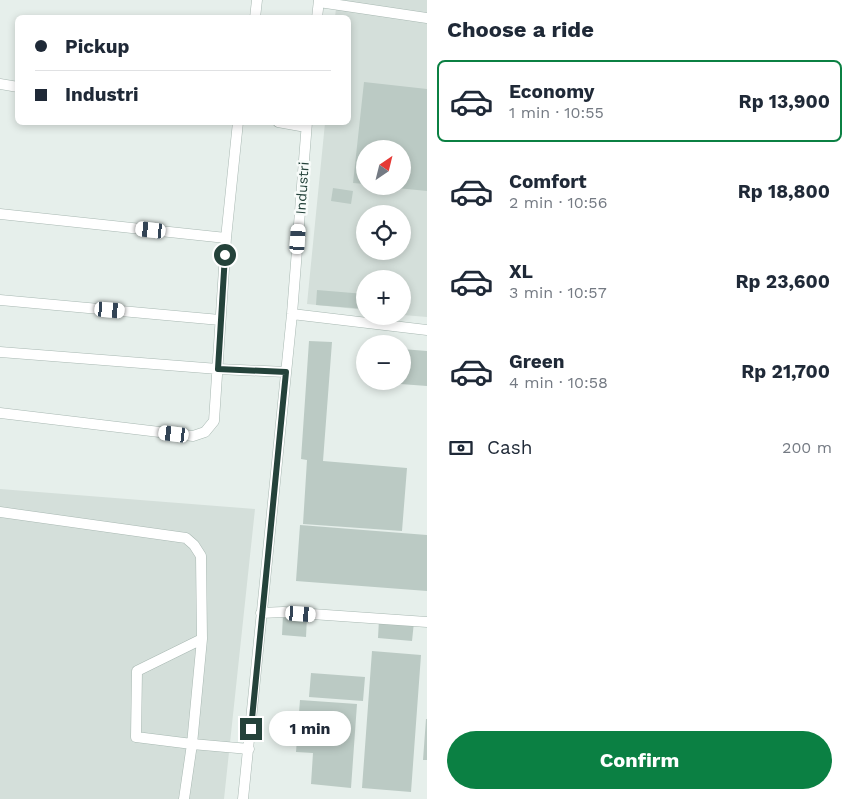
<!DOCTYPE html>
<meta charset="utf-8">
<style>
:root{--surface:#fff;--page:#f6f6f7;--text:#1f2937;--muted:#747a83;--line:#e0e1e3;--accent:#0b8043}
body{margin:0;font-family:"Work Sans",sans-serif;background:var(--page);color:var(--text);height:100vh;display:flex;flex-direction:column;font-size:19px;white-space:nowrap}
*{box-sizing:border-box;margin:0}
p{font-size:16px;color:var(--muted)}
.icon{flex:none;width:28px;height:28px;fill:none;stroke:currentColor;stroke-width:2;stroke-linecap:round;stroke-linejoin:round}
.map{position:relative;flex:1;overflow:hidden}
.drawer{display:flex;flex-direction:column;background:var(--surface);width:425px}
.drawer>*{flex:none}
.top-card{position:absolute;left:15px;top:15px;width:336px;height:110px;border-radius:8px;box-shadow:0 2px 8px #0003;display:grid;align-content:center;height:110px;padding:0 20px;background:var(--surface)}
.needle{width:32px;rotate:35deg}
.tools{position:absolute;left:356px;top:140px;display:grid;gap:10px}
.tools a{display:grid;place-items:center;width:55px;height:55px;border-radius:50%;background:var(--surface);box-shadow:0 2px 8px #0003;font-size:25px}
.end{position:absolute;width:22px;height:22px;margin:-11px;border:6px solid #24423a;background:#fff;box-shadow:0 0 0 2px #fff}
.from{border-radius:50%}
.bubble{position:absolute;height:35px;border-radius:18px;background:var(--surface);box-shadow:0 2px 8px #0003;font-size:16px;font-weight:700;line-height:35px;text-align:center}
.car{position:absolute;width:15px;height:30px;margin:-15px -8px;border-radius:6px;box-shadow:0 0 4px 1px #0007;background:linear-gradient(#fff 24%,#345 0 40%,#fff 0 76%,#345 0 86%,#fff 0)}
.top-card b{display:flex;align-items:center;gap:18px;height:48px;font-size:19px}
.top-card b+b{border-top:1px solid var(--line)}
.top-card i{width:12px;height:12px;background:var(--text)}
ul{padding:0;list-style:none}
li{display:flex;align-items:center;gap:15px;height:82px;margin:0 10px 8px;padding:0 10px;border:2px solid transparent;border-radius:8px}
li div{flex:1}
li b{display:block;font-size:19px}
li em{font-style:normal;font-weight:700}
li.on{border-color:var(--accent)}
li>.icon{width:45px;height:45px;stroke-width:1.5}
h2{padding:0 20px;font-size:22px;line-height:60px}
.pay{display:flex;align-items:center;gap:12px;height:55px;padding:0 20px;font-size:19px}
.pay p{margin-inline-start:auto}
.action{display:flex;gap:10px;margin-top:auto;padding:10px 20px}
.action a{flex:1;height:58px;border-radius:30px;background:var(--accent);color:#fff;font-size:20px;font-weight:700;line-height:58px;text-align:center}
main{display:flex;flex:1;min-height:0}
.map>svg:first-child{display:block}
.built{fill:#d4dfda;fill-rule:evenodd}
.building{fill:#bbcac4}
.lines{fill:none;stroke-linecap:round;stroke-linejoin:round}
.lane-casing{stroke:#a8b8b2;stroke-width:11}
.lane{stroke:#fff;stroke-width:10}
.route{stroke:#24423a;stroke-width:6}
.labels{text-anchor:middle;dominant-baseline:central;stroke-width:5;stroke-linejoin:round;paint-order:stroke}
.street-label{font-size:14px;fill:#24423a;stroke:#f7fbf9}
</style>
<main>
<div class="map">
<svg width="427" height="799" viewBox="0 0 427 799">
<rect width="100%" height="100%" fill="#e6efeb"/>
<path class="built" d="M337,0H427V317L403,315L402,279H365V310L307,304L325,123L349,122V18L335,17ZM365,149H402V186H365ZM365,214H402V251H365Z
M0,489L255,509L224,799H0Z"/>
<path class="building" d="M364,82L427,89V191L397,188L402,186V149H365V184L353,183Z
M333,188L353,191L351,204L331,201Z
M317,290L365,294V309L316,305Z
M309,341L332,342L323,461L407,468L402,531L303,524L307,460L301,459Z
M402,349L427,351V386L387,383L388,381H402Z
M300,525L427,535V591L296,581Z
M283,615L307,617L306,637L282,635Z
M379,619L414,622L412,641L378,638Z
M372,651L421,655L411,792L362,788Z
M311,673L365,677L363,701L309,697Z
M300,700L357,704L351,788L311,784L313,753L296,752Z
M426,719H427V760H423Z"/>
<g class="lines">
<g class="lane-casing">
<path id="lane" d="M319,2L427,18
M255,18L257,0
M317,18L319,0
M0,84L18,87
M278,122L306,127
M0,214L226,238
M0,300L220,320
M292,314L427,330
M0,352L218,369L286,372
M0,413L193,436L205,432L214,421L226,238L238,122
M0,512L186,538L194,545L201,556L202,639L192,744L249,749
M261,613L283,612L427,622
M184,799L192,744L136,737L137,671L202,639
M243,799L292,314L307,122"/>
</g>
<use href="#lane" class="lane"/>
</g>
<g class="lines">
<path class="route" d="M225,255L218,369L286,372L251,729"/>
</g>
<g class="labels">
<g class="street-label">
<text transform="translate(302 188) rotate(-86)">Industri</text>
</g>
</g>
</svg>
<div class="tools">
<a><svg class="needle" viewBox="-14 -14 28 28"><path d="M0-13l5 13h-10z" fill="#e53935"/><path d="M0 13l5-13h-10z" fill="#747a83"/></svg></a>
<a><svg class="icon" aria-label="locate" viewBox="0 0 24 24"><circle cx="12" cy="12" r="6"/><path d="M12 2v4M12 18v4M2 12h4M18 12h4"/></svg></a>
<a>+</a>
<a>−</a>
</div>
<i class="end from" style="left:225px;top:255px"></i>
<i class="end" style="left:251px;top:729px"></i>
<div class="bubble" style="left:269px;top:711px;width:82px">1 min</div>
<i class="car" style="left:151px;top:230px;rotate:276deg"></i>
<i class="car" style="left:298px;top:239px;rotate:4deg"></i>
<i class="car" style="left:110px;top:310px;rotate:95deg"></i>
<i class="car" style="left:174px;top:434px;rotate:277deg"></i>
<i class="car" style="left:301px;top:614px;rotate:94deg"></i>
<div class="top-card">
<b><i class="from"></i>Pickup</b>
<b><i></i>Industri</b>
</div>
</div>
<section class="drawer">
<h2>Choose a ride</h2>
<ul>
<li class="on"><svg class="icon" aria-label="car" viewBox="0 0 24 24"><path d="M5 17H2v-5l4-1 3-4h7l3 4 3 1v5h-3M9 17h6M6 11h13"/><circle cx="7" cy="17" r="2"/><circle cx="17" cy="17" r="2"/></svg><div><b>Economy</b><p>1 min · 10:55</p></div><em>Rp 13,900</em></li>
<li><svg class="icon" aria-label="car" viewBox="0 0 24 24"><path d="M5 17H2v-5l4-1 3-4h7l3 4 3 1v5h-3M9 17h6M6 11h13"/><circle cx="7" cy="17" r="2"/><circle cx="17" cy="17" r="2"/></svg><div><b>Comfort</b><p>2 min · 10:56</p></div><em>Rp 18,800</em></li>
<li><svg class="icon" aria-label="car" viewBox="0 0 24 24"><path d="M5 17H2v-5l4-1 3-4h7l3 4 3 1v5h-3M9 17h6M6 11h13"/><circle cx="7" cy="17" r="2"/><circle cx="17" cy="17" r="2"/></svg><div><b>XL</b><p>3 min · 10:57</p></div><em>Rp 23,600</em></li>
<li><svg class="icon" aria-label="car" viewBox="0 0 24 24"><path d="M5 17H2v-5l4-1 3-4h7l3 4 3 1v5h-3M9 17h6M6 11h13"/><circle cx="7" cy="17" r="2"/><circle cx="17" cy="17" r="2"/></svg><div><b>Green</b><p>4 min · 10:58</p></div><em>Rp 21,700</em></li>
</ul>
<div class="pay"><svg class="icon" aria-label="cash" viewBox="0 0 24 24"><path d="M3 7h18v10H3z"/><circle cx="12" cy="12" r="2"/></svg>Cash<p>200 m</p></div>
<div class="action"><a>Confirm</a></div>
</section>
</main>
